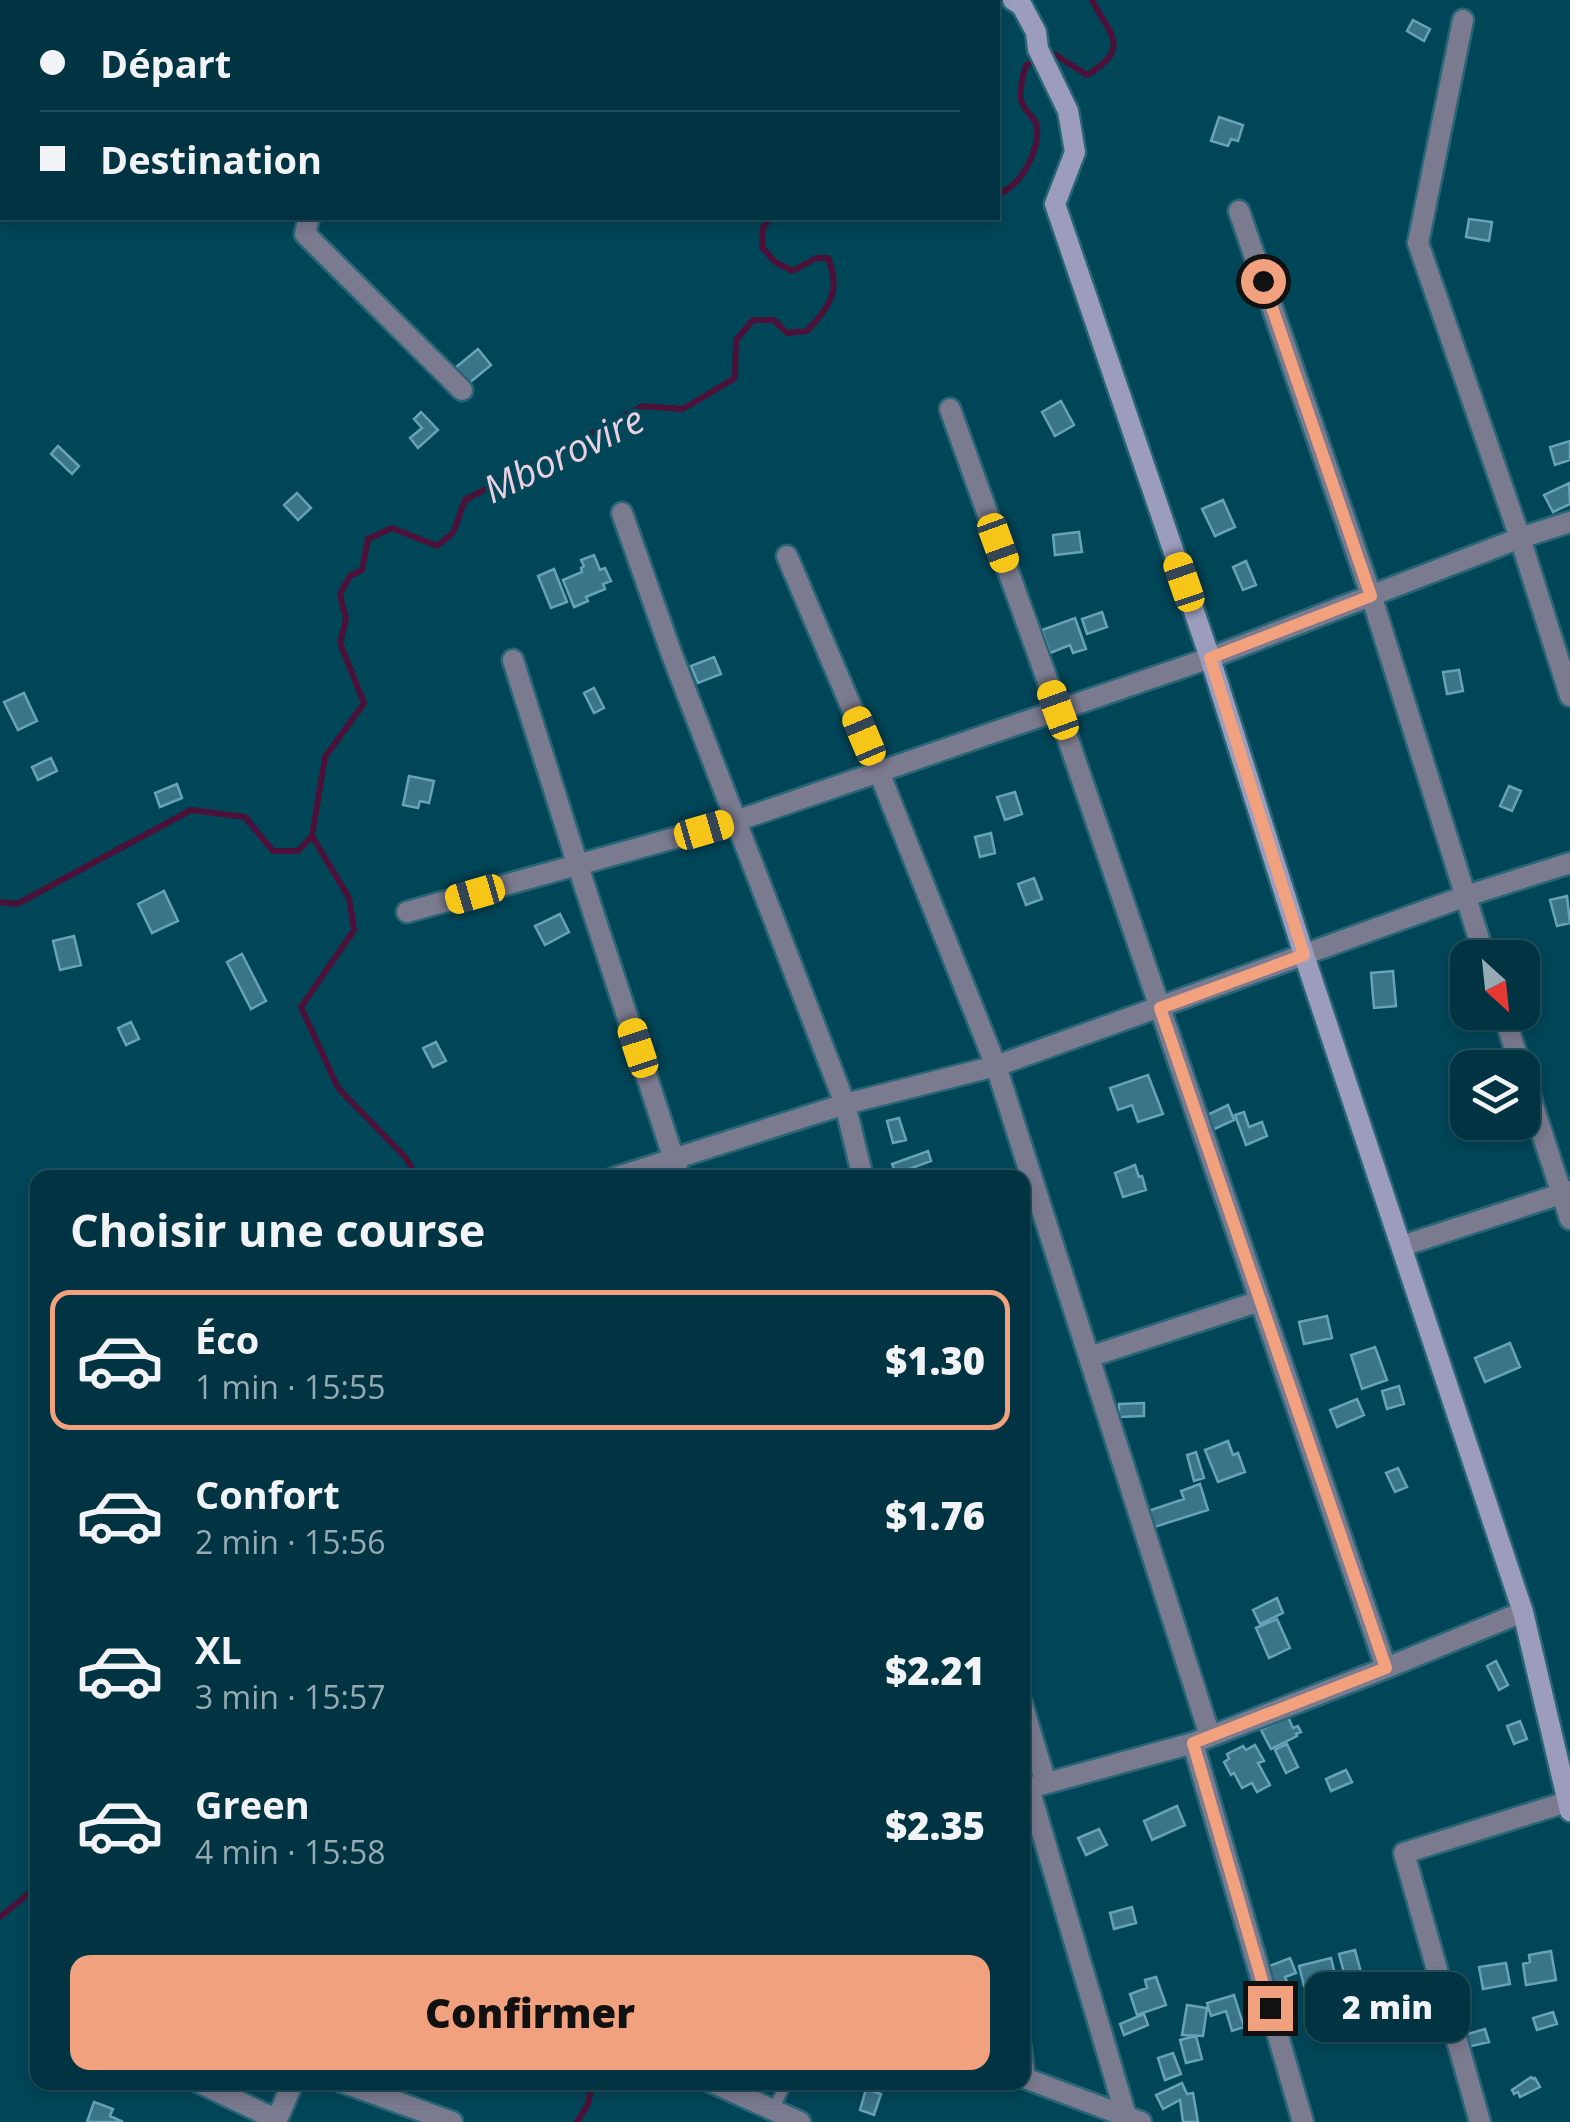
<!DOCTYPE html>
<html lang="fr">
<meta charset="utf-8">
<style>
:root{--surface:#003443;--page:#0e3f4e;--text:#f1f3f6;--muted:#95aab2;--line:#224f5c;--accent:#f2a17e}
body{margin:0;font-family:"Open Sans",sans-serif;background:var(--page);color:var(--text);height:100vh;display:flex;flex-direction:column;font-size:38px;white-space:nowrap}
*{box-sizing:border-box;margin:0}
p{font-size:32px;color:var(--muted)}
.icon{flex:none;width:55px;height:55px;fill:none;stroke:currentColor;stroke-width:2;stroke-linecap:round;stroke-linejoin:round}
.map{position:relative;flex:1;overflow:hidden}
.drawer{position:absolute;left:30px;top:1170px;width:1000px;height:920px;display:flex;flex-direction:column;background:var(--surface);border-radius:20px;box-shadow:0 5px 15px #0003,0 0 0 2px var(--line)}
.drawer>*{flex:none}
.top-card{position:absolute;left:0px;top:0px;width:1000px;height:220px;box-shadow:0 5px 15px #0003,0 0 0 2px var(--line);display:grid;align-content:center;height:220px;padding:0 40px;background:var(--surface)}
.needle{width:65px;rotate:153deg}
.controls{position:absolute;left:1450px;top:940px;display:grid;gap:20px}
.controls a{display:grid;place-items:center;width:90px;height:90px;border-radius:20px;background:var(--surface);box-shadow:0 5px 15px #0003,0 0 0 2px var(--line);font-size:50px}
.end{position:absolute;width:45px;height:45px;margin:-22px;border:12px solid #f2a17e;background:#111;box-shadow:0 0 0 5px #111}
.from{border-radius:50%}
.bubble{position:absolute;height:70px;border-radius:20px;background:var(--surface);box-shadow:0 5px 15px #0003,0 0 0 2px var(--line);font-size:32px;font-weight:800;line-height:70px;text-align:center}
.car{position:absolute;width:30px;height:60px;margin:-30px -15px;border-radius:12px;box-shadow:0 0 8px 2px #0007;background:linear-gradient(#f5c518 24%,#345 0 40%,#f5c518 0 76%,#345 0 86%,#f5c518 0)}
.top-card b{display:flex;align-items:center;gap:35px;height:95px;font-size:38px}
.top-card b+b{border-top:2px solid var(--line)}
.top-card i{width:25px;height:25px;background:var(--text)}
ul{padding:0;list-style:none}
li{display:flex;align-items:center;gap:30px;height:140px;margin:0 20px 15px;padding:0 20px;border:5px solid transparent;border-radius:20px}
li div{flex:1}
li b{display:block;font-size:38px}
li em{font-style:normal;font-weight:800}
li.active{border-color:var(--accent)}
li>.icon{width:90px;height:90px;stroke-width:1.5}
h2{padding:0 40px;font-size:45px;line-height:120px}
.primary-button{display:flex;gap:20px;margin-top:auto;padding:20px 40px}
.primary-button a{flex:1;height:115px;border-radius:20px;background:var(--accent);color:#111;font-size:40px;font-weight:800;line-height:115px;text-align:center}
.map>svg:first-child{display:block}
.lines{fill:none;stroke-linecap:round;stroke-linejoin:round}
.stream{stroke:#4c1138;stroke-width:6}
.building{fill:#3a7489;stroke:#67a2b8;stroke-width:2.5}
.lane-casing{stroke:#286677;stroke-width:15}
.street-casing{stroke:#286677;stroke-width:25}
.secondary-casing{stroke:#286677;stroke-width:25}
.lane{stroke:#7b7b90;stroke-width:10}
.street{stroke:#7b7b90;stroke-width:20}
.secondary{stroke:#9c9dbd;stroke-width:20}
.route{stroke:#f2a17e;stroke-width:12}
.labels{text-anchor:middle;dominant-baseline:central;stroke-width:8;stroke-linejoin:round;paint-order:stroke}
.water-label{font-size:38px;font-style:italic;fill:#edcfe0;stroke:#004659}
</style>
<div class="map">
<svg width="1570" height="2122" viewBox="0 0 1570 2122">
<rect width="100%" height="100%" fill="#004659"/>
<g class="lines">
<path class="stream" d="M998,193C1020,190 1043,145 1036,123C1033,116 1025,111 1022,103C1018,92 1023,76 1026,65L1054,54L1087,75C1133,48 1109,34 1092,0
M312,836L349,898L354,930L301,1007L338,1088L406,1158L417,1178
M0,902L17,904L191,810L245,817L273,851H298L312,836L325,757L364,703L340,643L346,619L340,594L350,576L362,570L368,539L392,528L437,546L453,533L465,500L643,406L683,409L735,378L736,340L753,320H774L787,333L807,331C829,306 842,292 828,258H816L793,271L775,262L762,247L763,228L770,218
M0,1917L38,1886
M577,2122L588,2104L592,2082"/>
</g>
<path class="building" d="M1413,20L1430,29L1424,41L1407,31Z
M1219,117L1243,125L1238,141L1231,139L1228,146L1211,141Z
M1469,219L1492,222L1489,241L1466,237Z
M478,349L491,365L468,384L455,368Z
M1061,401L1074,425L1055,436L1042,412Z
M421,412L438,430L418,448L410,438L422,428L414,419Z
M1570,441V460L1555,465L1550,447Z
M58,446L79,466L72,474L51,454Z
M1569,483L1570,504L1553,512L1544,495Z
M297,493L311,508L298,520L284,505Z
M1223,500L1235,527L1215,536L1202,509Z
M1079,532L1082,552L1055,555L1053,535Z
M594,555L600,570L605,568L611,581L603,584L605,589L586,597L588,601L574,607L563,580L582,572L581,568L584,566L581,560Z
M1246,561L1256,585L1243,590L1233,567Z
M554,569L567,602L551,608L538,576Z
M1102,612L1107,627L1087,634L1082,619Z
M1075,618L1086,649L1073,653L1070,645L1050,653L1042,630Z
M714,657L721,674L698,683L691,666Z
M1459,670L1463,691L1447,694L1443,672Z
M594,688L604,708L594,713L584,693Z
M24,693L37,721L18,730L4,702Z
M51,758L57,771L38,780L32,767Z
M409,776L434,781L429,803L420,801L418,808L403,805Z
M177,784L182,798L160,807L155,793Z
M1509,786L1521,791L1512,811L1500,806Z
M1015,792L1022,814L1005,820L997,797Z
M991,833L995,853L980,857L975,837Z
M1034,878L1042,899L1026,905L1018,884Z
M164,891L178,921L152,933L138,904Z
M1567,896L1570,923L1557,926L1550,900Z
M560,914L569,932L545,945L535,926Z
M74,936L81,965L60,970L53,941Z
M242,954L266,1001L251,1009L227,962Z
M1393,971L1396,1006L1374,1008L1371,973Z
M131,1022L139,1039L126,1045L118,1028Z
M436,1042L446,1061L433,1067L423,1048Z
M1148,1075L1163,1114L1138,1122L1132,1105L1118,1110L1110,1088Z
M1228,1105L1234,1120L1212,1130L1205,1116Z
M1244,1112L1249,1127L1262,1122L1267,1136L1246,1145L1235,1115Z
M899,1118L906,1140L893,1143L887,1121Z
M928,1151L931,1161L896,1174L892,1164Z
M1135,1165L1139,1177L1142,1176L1146,1190L1123,1197L1115,1173Z
M1327,1316L1332,1338L1304,1344L1299,1322Z
M1510,1343L1520,1367L1485,1382L1475,1358Z
M1375,1347L1387,1380L1362,1389L1351,1355Z
M1399,1386L1404,1404L1387,1409L1382,1391Z
M1357,1399L1364,1415L1337,1427L1330,1410Z
M1144,1403V1416L1119,1417V1404Z
M1228,1441L1233,1455L1238,1453L1245,1472L1218,1482L1205,1450Z
M1196,1452L1204,1478L1194,1481L1187,1455Z
M1398,1468L1407,1487L1395,1492L1386,1473Z
M1200,1484L1208,1510L1151,1528L1145,1512L1184,1499L1181,1491Z
M1277,1598L1283,1613L1260,1624L1253,1610Z
M1277,1619L1290,1648L1269,1658L1256,1628Z
M1496,1661L1508,1685L1499,1690L1487,1666Z
M1288,1717L1293,1728L1298,1726L1301,1732L1296,1734L1297,1736L1271,1749L1261,1730Z
M1520,1721L1527,1739L1514,1744L1507,1726Z
M1287,1744L1298,1767L1286,1773L1275,1750Z
M1255,1745L1264,1761L1258,1763L1270,1785L1257,1792L1252,1783L1242,1788L1234,1773L1231,1775L1224,1762L1229,1759L1227,1754L1243,1746L1246,1750Z
M1346,1770L1352,1782L1331,1791L1326,1779Z
M1177,1806L1185,1825L1152,1840L1144,1821Z
M1099,1829L1107,1845L1086,1855L1078,1838Z
M1132,1907L1136,1923L1114,1929L1110,1913Z
M1355,1950L1362,1976L1350,1979L1348,1972L1344,1973L1339,1954Z
M1551,1951L1556,1980L1526,1985L1523,1964L1530,1962L1529,1955Z
M1290,1958L1296,1973L1285,1977L1288,1984L1270,1991L1262,1969Z
M1331,1958L1336,1978L1304,1986L1299,1966Z
M1506,1963L1510,1984L1483,1989L1479,1967Z
M1156,1977L1166,2005L1137,2015L1130,1994L1147,1988L1145,1980Z
M1234,1995L1244,2027L1232,2031L1226,2011L1211,2016L1207,2003Z
M1187,2005L1207,2008L1203,2036L1182,2035Z
M1553,2012L1557,2024L1537,2030L1533,2018Z
M1341,2013L1345,2030L1320,2037L1315,2020Z
M1144,2014L1148,2025L1124,2035L1120,2024Z
M1485,2029L1489,2042L1467,2047L1464,2035Z
M1196,2036L1202,2059L1186,2063L1180,2040Z
M1173,2053L1181,2074L1165,2080L1158,2058Z
M1531,2077L1533,2079L1535,2078L1540,2087L1520,2097L1518,2092L1514,2094L1512,2090Z
M1182,2083L1187,2094L1193,2093L1198,2122H1183L1180,2100L1163,2109L1156,2095Z
M866,2089L881,2094L874,2115L860,2110Z
M94,2102L113,2109L110,2116L123,2122H87Z"/>
<g class="lines">
<g class="lane-casing">
<path id="lane" d="M1022,2022L1030,2080
M774,2109L786,2082"/>
</g>
<g class="street-casing">
<path id="street" d="M199,0L203,2
M1463,20L1418,243L1520,538L1570,696
M1239,211L1371,595L1485,958
M309,218L305,234L462,390
M950,409L1058,710L1386,1668
M622,513L672,655L845,1104L863,1178
M787,556L879,772L996,1066L1210,1736
M513,660L578,866L680,1178
M407,912L736,821L1210,658L1520,538L1570,522
M1503,1012L1521,1068
M1522,1072L1570,1219
M614,1178L845,1104L996,1066L1466,896L1570,863
M1402,1246L1570,1191
M1089,1357L1260,1301
M1022,1704L1046,1783
M1193,1743L1303,2122
M1029,1788L1126,2116
M1022,1790L1193,1743L1386,1668L1523,1612
M1022,2077L1141,2122
M198,2082L277,2120
M342,2082L452,2122
M711,2082L800,2122
M276,2122L293,2082
M1480,2122L1404,1853L1570,1801"/>
</g>
<g class="secondary-casing">
<path id="secondary" d="M1013,0L1022,6L1036,32L1038,49L1068,111L1075,152L1055,204L1210,658L1304,955L1523,1612L1570,1811"/>
</g>
<use href="#lane" class="lane"/>
<use href="#street" class="street"/>
<use href="#secondary" class="secondary"/>
</g>
<g class="lines">
<path class="route" d="M1263,281L1371,596L1210,658L1304,955L1160,1008L1386,1668L1193,1743L1270,2008"/>
</g>
<g class="labels">
<g class="water-label">
<text transform="translate(563 453) rotate(-26)">Mborovire</text>
</g>
</g>
</svg>
<div class="controls">
<a><svg class="needle" viewBox="-14 -14 28 28"><path d="M0-13l5 13h-10z" fill="#e53935"/><path d="M0 13l5-13h-10z" fill="#95aab2"/></svg></a>
<a><svg class="icon" aria-label="layers" viewBox="0 0 24 24"><path d="M12 4l9 5-9 5-9-5zM3 14l9 5 9-5"/></svg></a>
</div>
<i class="end from" style="left:1263px;top:281px"></i>
<i class="end" style="left:1270px;top:2008px"></i>
<div class="bubble" style="left:1305px;top:1972px;width:165px">2 min</div>
<i class="car" style="left:998px;top:543px;rotate:160deg"></i>
<i class="car" style="left:1184px;top:582px;rotate:341deg"></i>
<i class="car" style="left:1058px;top:710px;rotate:340deg"></i>
<i class="car" style="left:864px;top:736px;rotate:337deg"></i>
<i class="car" style="left:704px;top:830px;rotate:74deg"></i>
<i class="car" style="left:475px;top:894px;rotate:254deg"></i>
<i class="car" style="left:638px;top:1048px;rotate:342deg"></i>
<div class="top-card">
<b><i class="from"></i>Départ</b>
<b><i></i>Destination</b>
</div>
<section class="drawer">
<h2>Choisir une course</h2>
<ul>
<li class="active"><svg class="icon" aria-label="car" viewBox="0 0 24 24"><path d="M5 17H2v-5l4-1 3-4h7l3 4 3 1v5h-3M9 17h6M6 11h13"/><circle cx="7" cy="17" r="2"/><circle cx="17" cy="17" r="2"/></svg><div><b>Éco</b><p>1 min · 15:55</p></div><em>$1.30</em></li>
<li><svg class="icon" aria-label="car" viewBox="0 0 24 24"><path d="M5 17H2v-5l4-1 3-4h7l3 4 3 1v5h-3M9 17h6M6 11h13"/><circle cx="7" cy="17" r="2"/><circle cx="17" cy="17" r="2"/></svg><div><b>Confort</b><p>2 min · 15:56</p></div><em>$1.76</em></li>
<li><svg class="icon" aria-label="car" viewBox="0 0 24 24"><path d="M5 17H2v-5l4-1 3-4h7l3 4 3 1v5h-3M9 17h6M6 11h13"/><circle cx="7" cy="17" r="2"/><circle cx="17" cy="17" r="2"/></svg><div><b>XL</b><p>3 min · 15:57</p></div><em>$2.21</em></li>
<li><svg class="icon" aria-label="car" viewBox="0 0 24 24"><path d="M5 17H2v-5l4-1 3-4h7l3 4 3 1v5h-3M9 17h6M6 11h13"/><circle cx="7" cy="17" r="2"/><circle cx="17" cy="17" r="2"/></svg><div><b>Green</b><p>4 min · 15:58</p></div><em>$2.35</em></li>
</ul>
<div class="primary-button"><a>Confirmer</a></div>
</section>
</div>
